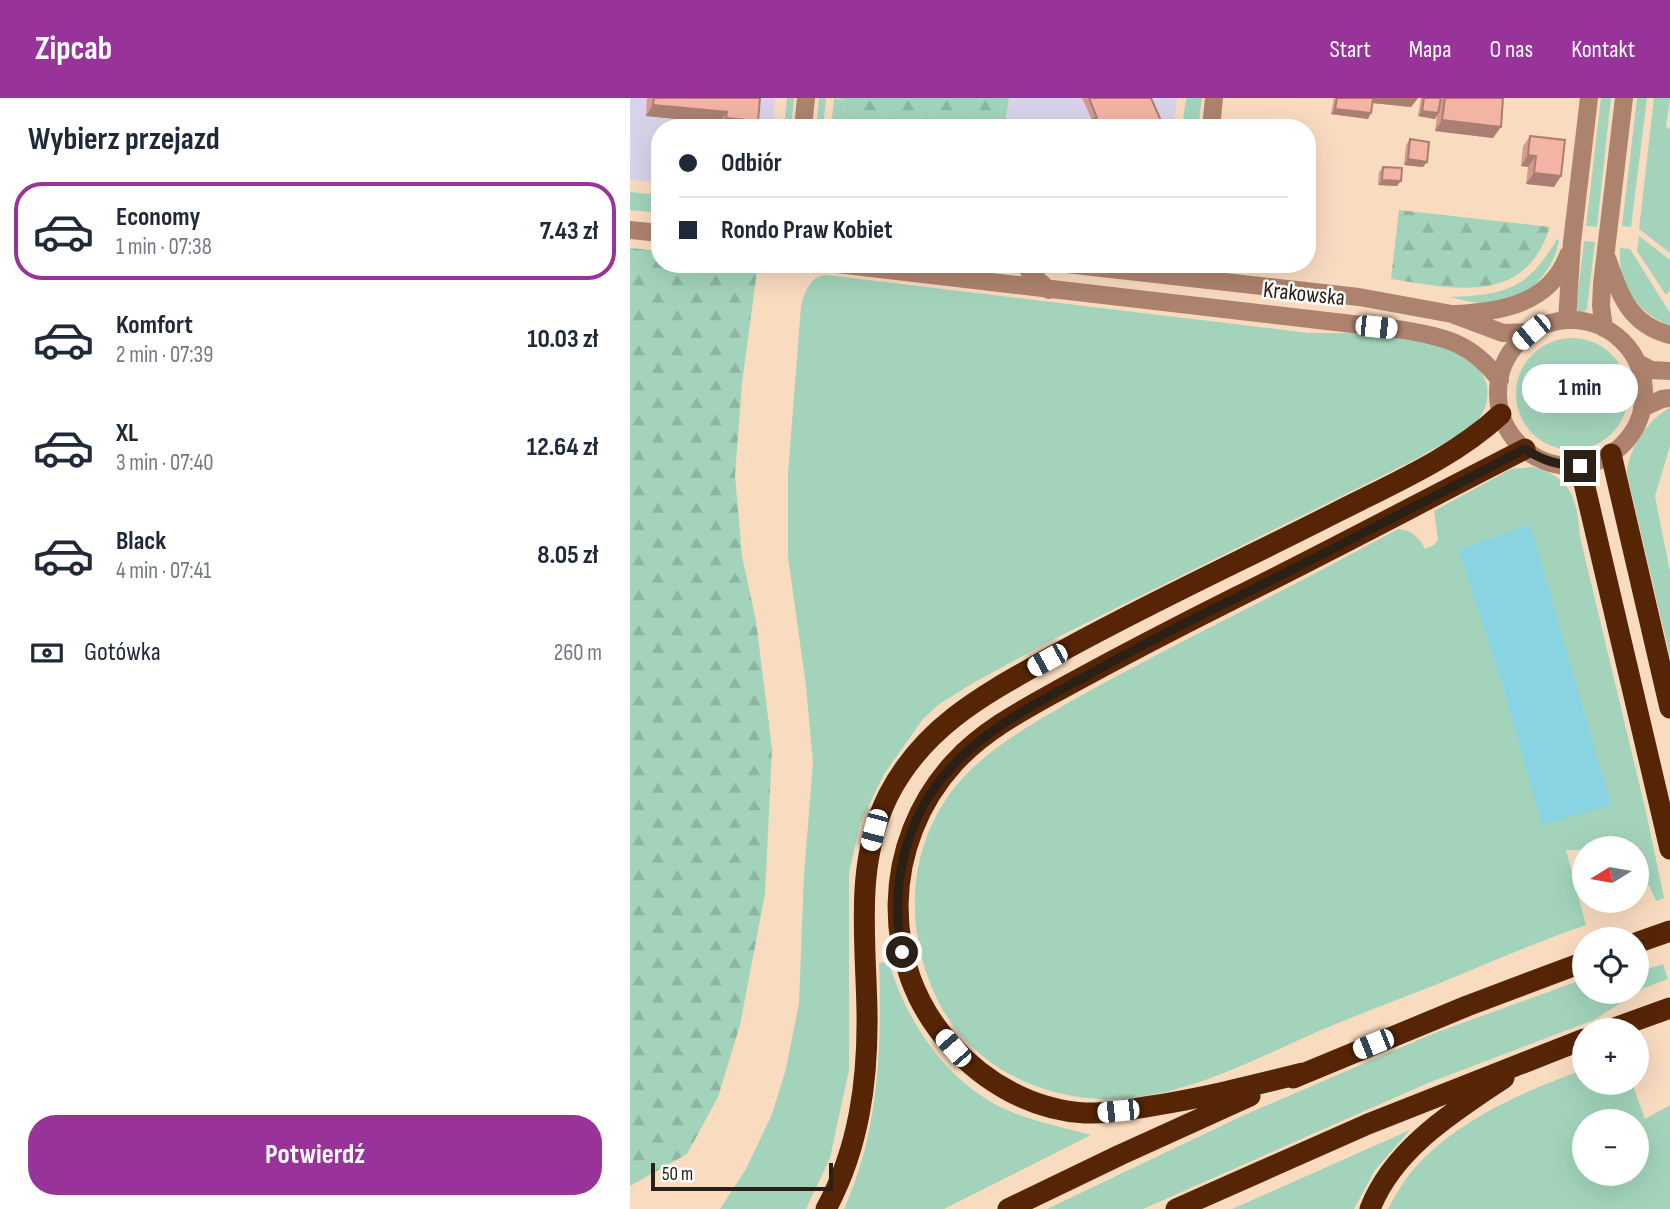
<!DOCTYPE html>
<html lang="pl">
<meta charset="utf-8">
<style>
:root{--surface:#fff;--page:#f2f2f3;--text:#1f2937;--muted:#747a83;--line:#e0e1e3;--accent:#973399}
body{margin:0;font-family:"Sofia Sans Condensed",sans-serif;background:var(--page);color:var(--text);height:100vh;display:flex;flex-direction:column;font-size:26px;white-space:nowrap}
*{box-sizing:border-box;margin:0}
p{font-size:23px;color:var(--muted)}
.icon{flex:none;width:38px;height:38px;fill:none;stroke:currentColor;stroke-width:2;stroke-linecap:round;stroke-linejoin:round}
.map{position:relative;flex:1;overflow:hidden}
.details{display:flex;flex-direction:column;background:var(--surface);width:630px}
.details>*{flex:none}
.banner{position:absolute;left:21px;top:21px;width:665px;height:154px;border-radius:28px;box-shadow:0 7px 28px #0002;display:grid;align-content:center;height:154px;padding:0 28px;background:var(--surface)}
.needle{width:46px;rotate:259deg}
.fabs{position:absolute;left:942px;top:738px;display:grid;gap:14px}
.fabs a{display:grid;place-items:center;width:77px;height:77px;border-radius:50%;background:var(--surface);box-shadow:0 7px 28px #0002;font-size:35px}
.scale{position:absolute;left:21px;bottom:18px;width:182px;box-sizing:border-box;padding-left:7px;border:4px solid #2b2016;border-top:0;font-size:19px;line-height:24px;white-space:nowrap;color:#2b2016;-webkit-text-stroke:5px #fff;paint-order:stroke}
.end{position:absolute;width:32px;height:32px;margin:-16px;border:9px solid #2b2016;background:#fff;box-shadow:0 0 0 4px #fff}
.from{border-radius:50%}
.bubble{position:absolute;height:49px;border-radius:24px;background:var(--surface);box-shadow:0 7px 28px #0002;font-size:23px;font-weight:700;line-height:49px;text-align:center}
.car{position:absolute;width:21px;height:42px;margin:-21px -10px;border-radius:9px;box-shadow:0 0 5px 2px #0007;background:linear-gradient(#fff 24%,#345 0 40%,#fff 0 76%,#345 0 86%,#fff 0)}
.banner b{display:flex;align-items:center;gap:24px;height:66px;font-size:26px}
.banner b+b{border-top:2px solid var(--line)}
.banner i{width:18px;height:18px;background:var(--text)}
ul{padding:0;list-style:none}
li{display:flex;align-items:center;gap:21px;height:98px;margin:0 14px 10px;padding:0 14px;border:4px solid transparent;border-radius:28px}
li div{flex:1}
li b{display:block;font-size:26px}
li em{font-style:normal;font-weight:700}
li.on{border-color:var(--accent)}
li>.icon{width:63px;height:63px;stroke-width:1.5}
h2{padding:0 28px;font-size:32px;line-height:84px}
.pay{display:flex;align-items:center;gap:18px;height:77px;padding:0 28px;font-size:26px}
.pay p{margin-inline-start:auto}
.primary-button{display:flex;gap:14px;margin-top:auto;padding:14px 28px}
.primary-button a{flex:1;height:80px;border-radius:28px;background:var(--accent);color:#fff;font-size:28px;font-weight:700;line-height:80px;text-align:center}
header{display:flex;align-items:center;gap:42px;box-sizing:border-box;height:98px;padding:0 35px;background:var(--accent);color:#fff}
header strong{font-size:33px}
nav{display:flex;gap:38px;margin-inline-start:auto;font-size:24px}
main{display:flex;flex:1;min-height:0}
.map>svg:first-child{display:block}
.commercial{fill:#d8d3e9}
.green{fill:#a3d4bb;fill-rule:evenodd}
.forest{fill:url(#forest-firs)}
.water{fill:#89d4e2}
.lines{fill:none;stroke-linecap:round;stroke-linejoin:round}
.minor{stroke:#ae836e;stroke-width:18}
.tertiary{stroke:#ae836e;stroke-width:18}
.motorway{stroke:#562506;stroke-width:21}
.wall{fill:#d19b8d}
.shaded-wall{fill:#aa7e73}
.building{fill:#f3b4a4;stroke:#aa7e73;stroke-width:2}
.route{stroke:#2b2016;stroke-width:9}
.labels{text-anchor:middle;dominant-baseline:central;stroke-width:5;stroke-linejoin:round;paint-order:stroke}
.street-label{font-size:23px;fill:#2b2016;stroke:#fff}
</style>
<header>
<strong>Zipcab</strong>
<nav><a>Start</a><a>Mapa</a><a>O nas</a><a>Kontakt</a></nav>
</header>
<main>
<section class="details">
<h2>Wybierz przejazd</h2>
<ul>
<li class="on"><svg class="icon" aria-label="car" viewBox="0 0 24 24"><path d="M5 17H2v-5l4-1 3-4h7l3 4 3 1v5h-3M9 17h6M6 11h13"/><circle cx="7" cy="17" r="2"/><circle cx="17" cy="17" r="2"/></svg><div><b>Economy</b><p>1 min · 07:38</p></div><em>7.43 zł</em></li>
<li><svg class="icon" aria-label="car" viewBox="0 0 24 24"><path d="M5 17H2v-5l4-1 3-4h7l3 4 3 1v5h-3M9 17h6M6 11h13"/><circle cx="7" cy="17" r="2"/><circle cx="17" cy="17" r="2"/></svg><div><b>Komfort</b><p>2 min · 07:39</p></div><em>10.03 zł</em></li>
<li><svg class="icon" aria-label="car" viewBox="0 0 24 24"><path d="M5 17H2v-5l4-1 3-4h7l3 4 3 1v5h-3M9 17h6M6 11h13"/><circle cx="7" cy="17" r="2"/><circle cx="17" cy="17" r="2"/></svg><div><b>XL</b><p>3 min · 07:40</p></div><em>12.64 zł</em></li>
<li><svg class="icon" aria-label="car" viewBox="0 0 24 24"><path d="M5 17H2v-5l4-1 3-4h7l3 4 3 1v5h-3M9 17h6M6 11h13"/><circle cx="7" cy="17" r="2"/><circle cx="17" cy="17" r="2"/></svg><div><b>Black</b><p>4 min · 07:41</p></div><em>8.05 zł</em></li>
</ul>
<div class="pay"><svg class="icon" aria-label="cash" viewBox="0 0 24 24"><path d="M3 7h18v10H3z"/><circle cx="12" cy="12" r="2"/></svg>Gotówka<p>260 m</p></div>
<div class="primary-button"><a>Potwierdź</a></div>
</section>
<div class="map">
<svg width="1040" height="1111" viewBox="0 0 1040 1111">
<defs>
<pattern id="forest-firs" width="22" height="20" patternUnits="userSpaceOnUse" patternTransform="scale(1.75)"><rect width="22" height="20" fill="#a3d4bb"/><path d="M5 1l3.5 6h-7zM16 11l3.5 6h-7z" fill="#8cb6a0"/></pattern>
</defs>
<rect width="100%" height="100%" fill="#f9dbc0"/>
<path class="commercial" d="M0,0H145L142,30H30V85L0,82Z
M379,0H547L543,30H376Z"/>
<path class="green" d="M157,0H164L161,30H154Z
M189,0H196L193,30H186Z
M204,0L214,3L213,17L205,30H201Z
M556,0H572L568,30H552Z
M971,0H981L967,129L956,128Z
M1007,0H1017L1001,129L992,128Z
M1024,0H1040L1036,29L1040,31V155L1009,131Z
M0,94L30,97V115L0,112Z
M1009,138L1040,162V192L1036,197L1007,153Z
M927,141L929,142C923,179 890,208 852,205C841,205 830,201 819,199C875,197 898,191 927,141Z
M954,143L965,144L957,211L952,216L947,213L946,210Z
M990,150L1000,151L1040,215V228C1007,214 987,187 990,150Z
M196,177L679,235C724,235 846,231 857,288C859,300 855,314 847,323C831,338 807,348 788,360L426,540L343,585L308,607L293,621L254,676L230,726L219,775V972L200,1060L176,1111H90L116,1071L142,1016L156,971L169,905L174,776L183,665L176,588L158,459V375L171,208C175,194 179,179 196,177Z
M886 296a56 56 0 1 1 112 0a56 56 0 1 1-112 0Z
M1040,310V348L1025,398L1040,474V559L997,376C998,351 1018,321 1040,310Z
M903,369C943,380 947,402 950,439L1016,714L1034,800L1026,803L1010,768L1006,766V751L936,752L956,827C912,842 870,860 827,878C782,897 736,913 691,932C625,961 556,999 483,1001C415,1003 345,970 311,909C275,841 274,758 321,694C351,654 400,627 443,602C499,571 555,542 612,513C664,487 716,459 768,431C782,432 789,439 795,451L804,447L808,442L804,413L881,371Z
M259,864C276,924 318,986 377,1012C404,1024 433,1029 461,1037L314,1111H214C249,1034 252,948 249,865Z
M1033,866L1038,881L1014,890L964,922L798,985L513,1111H417L612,1018L802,936L954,881V894H1006V875Z
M954,972V985H1002L1015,1021L1040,1007V1111H758C768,1092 779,1074 795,1059C836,1019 900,990 954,972ZM954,1024H1006V1076H954Z
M780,1032L745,1072L724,1111H602Z"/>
<path class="forest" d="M208,0H379L376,21L368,30H205L213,17L214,3Z
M769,112L920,129C895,208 825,191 761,181Z
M0,150L30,153V166H128L112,285L105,377L112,458L126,523L142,651L135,796L110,927L88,999L57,1056L0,1088Z"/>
<path class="water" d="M900,427L981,707L912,727L873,589L829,452Z"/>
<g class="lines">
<path class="minor" d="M173,30L176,0
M581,30L584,0"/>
<path class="tertiary" d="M0,132L30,135
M977,160C990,196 998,226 1040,237
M207,166L774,232C818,240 841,245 870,282
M395,166L401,176L419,192
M436,166L729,199L822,216L873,235L901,234
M825,216C871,214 920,206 938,157
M937,222L942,144L959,0
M868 295a73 73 0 1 1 146 0a73 73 0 1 1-146 0Z
M974,230L971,208L972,186L994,0
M1008,265L1021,272L1040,273
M1012,310L1032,301L1040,300"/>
<path class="motorway" d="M981,356L1040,610
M950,368L1040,751
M1006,845L1040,833
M976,933L1040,910
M673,975C621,988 569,1001 515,1009C496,1012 475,1016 455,1015C403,1012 355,985 321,947C248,867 252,744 324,665C356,630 399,609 440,586C495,556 551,527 607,499C704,451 799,400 895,351
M663,980L837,908L954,864
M196,1111C229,1050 238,983 237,915C236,841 224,767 258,698C294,627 357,595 423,558C516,506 613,462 707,414C764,385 825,359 871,316
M378,1111L490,1057L620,998
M546,1111L738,1026L954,941
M740,1111C763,1051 823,1014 874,980"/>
</g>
<path class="wall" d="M17,0H130L123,30H89V25L16,18Z
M452,0H521L532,25L529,30H443L462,22Z
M704,0H788L781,9L743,5L738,21L701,16Z
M791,0H873L863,40L805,33L807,18L805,21L788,18Z
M900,38L931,78L924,89L896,86L898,69L891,68L893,48Z
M780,41L793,69L774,67L776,47Z
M753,69L767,88L748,87L749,74Z"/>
<path class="shaded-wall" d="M735,0H788L781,9L732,4Z
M23,7L97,14L89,25L16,18Z
M705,11L741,15L738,21L701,16Z
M792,13L808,15L805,21L788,18Z
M96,20L128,23L123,30H89Z
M812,22L871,29L863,40L805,33Z
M898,57L906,58L898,69L891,68Z
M778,61L797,64L793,69L774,67Z
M904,75L931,78L924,89L896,86Z
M752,82L771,83L767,88L748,87Z"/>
<path class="building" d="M24,0H130L128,23L96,20L97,14L23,7Z
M459,0H521L532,25L521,30H443L467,20Z
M707,0H743L741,15L705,11Z
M794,0H811L808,15L792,13Z
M815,0H873L871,29L812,22Z
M900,38L935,42L931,78L904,75L906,58L898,57Z
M780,41L799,44L797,64L778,61Z
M753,69L772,70L771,83L752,82Z"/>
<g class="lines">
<path class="route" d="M272,854C260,793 273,729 312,680C348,635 399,609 449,582C501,553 554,525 608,499C704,451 799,401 895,351C913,363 928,367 950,368"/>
</g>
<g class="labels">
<g class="street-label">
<text transform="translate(674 196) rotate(6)">Krakowska</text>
</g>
</g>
</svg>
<div class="fabs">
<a><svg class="needle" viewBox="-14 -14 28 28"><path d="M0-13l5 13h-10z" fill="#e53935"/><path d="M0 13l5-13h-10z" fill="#747a83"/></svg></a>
<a><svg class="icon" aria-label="locate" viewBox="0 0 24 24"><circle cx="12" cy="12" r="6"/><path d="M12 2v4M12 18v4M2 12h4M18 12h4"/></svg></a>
<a>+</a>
<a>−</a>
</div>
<div class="scale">50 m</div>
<i class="end from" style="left:272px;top:854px"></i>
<i class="end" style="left:950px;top:368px"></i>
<div class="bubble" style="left:892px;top:266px;width:116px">1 min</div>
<i class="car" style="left:746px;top:229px;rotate:96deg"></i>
<i class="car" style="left:901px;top:234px;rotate:230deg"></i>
<i class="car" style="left:417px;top:562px;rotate:241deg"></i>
<i class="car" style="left:244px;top:732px;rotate:195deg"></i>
<i class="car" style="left:743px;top:946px;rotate:248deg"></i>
<i class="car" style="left:323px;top:950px;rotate:319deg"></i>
<i class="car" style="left:488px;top:1013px;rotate:264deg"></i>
<div class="banner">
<b><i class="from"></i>Odbiór</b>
<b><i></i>Rondo Praw Kobiet</b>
</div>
</div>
</main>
